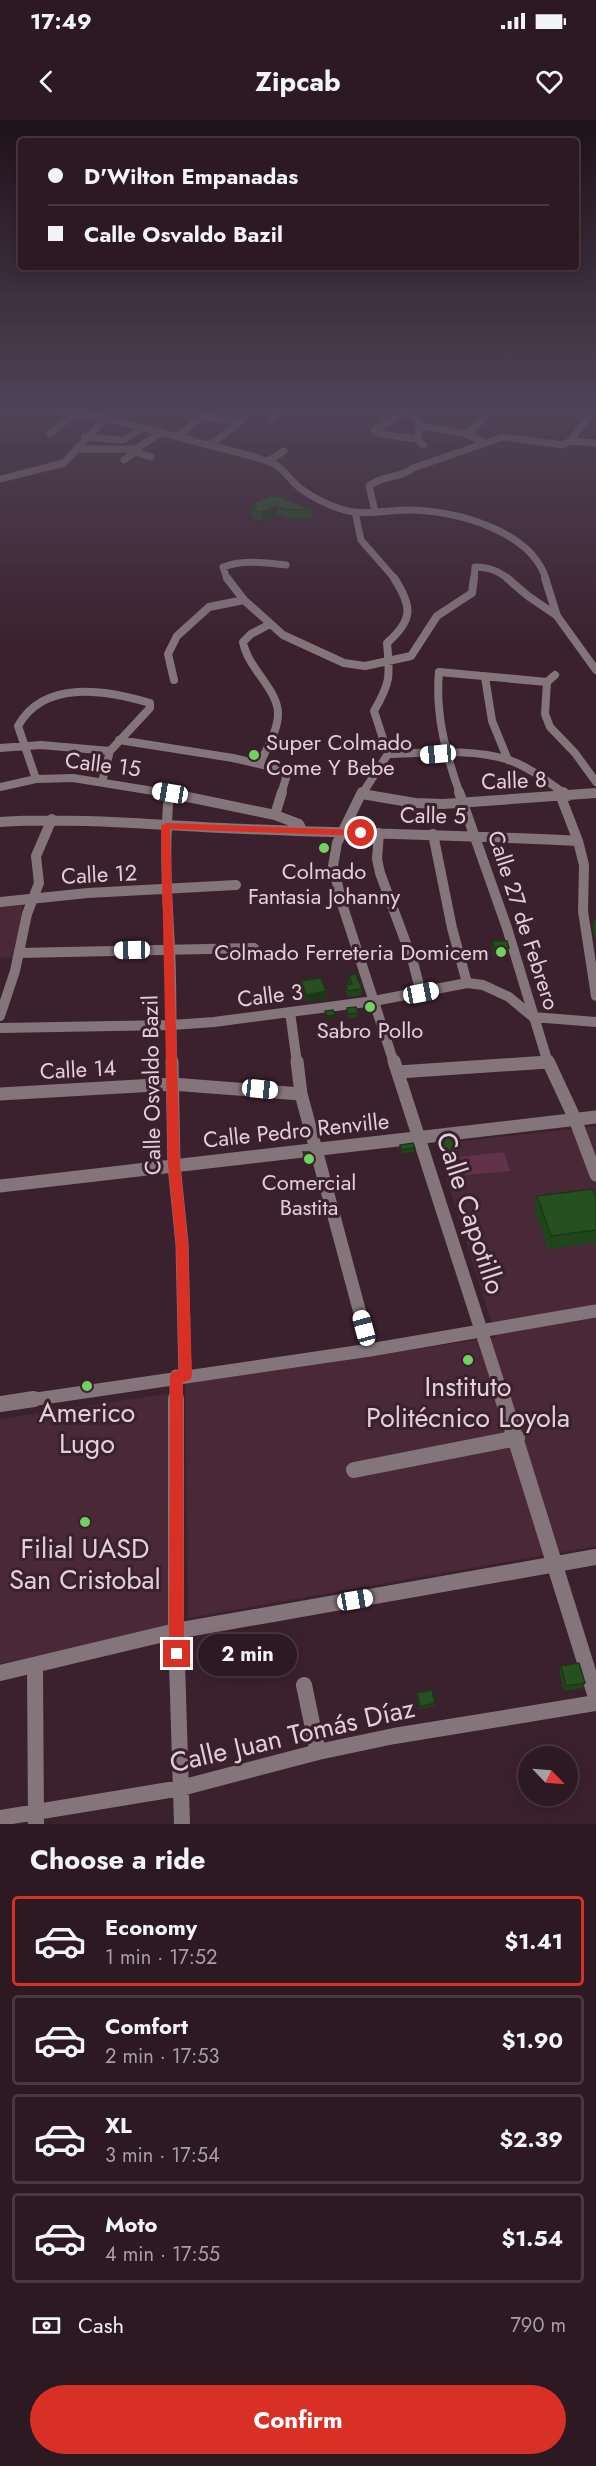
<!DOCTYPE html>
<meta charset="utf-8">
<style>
:root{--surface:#2c1922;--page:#34222a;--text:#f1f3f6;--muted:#a6a0a5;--line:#483840;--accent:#d93025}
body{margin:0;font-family:Jost,sans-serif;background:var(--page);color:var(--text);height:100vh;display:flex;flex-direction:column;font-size:22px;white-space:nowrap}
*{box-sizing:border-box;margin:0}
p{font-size:20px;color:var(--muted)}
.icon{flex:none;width:33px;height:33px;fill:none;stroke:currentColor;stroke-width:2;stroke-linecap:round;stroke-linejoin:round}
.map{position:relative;height:1704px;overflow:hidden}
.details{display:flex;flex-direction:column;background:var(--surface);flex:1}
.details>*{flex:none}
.banner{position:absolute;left:18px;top:18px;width:561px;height:132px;border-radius:6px;box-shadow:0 3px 15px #0003,0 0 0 2px var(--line);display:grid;align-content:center;height:132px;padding:0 30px;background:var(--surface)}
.needle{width:39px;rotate:115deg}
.tools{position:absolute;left:518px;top:1626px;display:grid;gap:12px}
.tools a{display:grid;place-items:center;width:60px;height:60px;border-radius:50%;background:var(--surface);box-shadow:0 3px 15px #0003,0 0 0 2px var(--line);font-size:30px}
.end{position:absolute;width:27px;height:27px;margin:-14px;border:8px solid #d93025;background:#fff;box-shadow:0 0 0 3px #fff}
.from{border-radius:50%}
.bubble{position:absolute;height:42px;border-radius:21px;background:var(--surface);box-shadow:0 3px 15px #0003,0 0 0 2px var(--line);font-size:20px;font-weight:700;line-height:42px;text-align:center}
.car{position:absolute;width:18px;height:36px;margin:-18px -9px;border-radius:8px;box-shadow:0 0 4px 2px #0007;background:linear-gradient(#fff 24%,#345 0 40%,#fff 0 76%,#345 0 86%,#fff 0)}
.banner b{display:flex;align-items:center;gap:21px;height:57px;font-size:22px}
.banner b+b{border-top:2px solid var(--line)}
.banner i{width:15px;height:15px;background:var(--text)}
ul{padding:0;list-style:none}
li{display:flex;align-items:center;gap:18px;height:90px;margin:0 12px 9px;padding:0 18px;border:3px solid var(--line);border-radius:6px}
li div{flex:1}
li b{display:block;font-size:22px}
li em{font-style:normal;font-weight:700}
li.selected{border-color:var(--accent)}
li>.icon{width:54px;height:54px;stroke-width:1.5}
h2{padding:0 30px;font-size:27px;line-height:72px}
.pay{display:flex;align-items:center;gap:15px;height:66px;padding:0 30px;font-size:22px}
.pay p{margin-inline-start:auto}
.action{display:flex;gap:12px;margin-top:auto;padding:12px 30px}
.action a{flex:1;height:69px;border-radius:36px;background:var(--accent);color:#fff;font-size:24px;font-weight:700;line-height:69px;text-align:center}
.status{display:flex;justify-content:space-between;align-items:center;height:42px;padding:0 30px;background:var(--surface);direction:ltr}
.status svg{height:16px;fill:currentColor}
header{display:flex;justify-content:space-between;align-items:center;height:78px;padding:0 30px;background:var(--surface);font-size:27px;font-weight:700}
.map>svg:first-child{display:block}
.built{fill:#492837}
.green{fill:#613249}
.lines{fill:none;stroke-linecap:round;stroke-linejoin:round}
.minor-far4{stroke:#84757b;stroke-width:7}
.minor-far3{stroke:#84757b;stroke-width:8}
.minor-far2{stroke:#84757b;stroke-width:10}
.minor-far1{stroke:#84757b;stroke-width:13}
.minor{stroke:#84757b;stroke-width:16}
.wall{fill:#21451b}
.shaded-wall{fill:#1b3816}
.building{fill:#26501f;stroke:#1b3816;stroke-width:1.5}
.route{fill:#d93025}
.poi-dot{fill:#70d35f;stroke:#3b212d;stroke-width:2}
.labels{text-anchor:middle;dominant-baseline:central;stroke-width:6;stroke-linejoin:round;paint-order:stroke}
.poi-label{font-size:22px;fill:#e2d0d7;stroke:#3b212d}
.street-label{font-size:22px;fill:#e2d0d7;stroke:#3b212d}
.near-street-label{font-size:27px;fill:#e2d0d7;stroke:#3b212d}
.near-poi-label{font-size:27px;fill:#e2d0d7;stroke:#3b212d}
</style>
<div class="status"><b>17:49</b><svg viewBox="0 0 49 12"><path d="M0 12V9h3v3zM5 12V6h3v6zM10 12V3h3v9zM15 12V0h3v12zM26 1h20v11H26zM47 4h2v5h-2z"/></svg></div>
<header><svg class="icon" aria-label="back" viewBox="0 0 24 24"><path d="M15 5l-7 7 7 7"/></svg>Zipcab<svg class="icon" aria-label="heart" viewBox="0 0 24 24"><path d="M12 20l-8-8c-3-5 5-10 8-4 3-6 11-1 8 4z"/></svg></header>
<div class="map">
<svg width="596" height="1704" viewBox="0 0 596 1704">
<rect width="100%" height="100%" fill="#3b212d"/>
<path class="built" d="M23,783L16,837L0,838V784Z
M596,1006V1426L188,1498L185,1263L496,1217L443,1047L460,1044L454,1022Z
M172,1273L170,1505L0,1544V1299Z"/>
<path class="green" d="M504,1032L510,1051L465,1055L460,1037Z"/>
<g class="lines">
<path class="minor-far4" d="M29,288L106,298L255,337C262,340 271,341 276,345C285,351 291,361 300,368C310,376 328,385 341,389C364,397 390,389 414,390C459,392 531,411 546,459
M255,288L292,291
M411,288L420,303L417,319L423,325
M412,289L374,310L380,314L417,319
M158,291L162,288
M203,296L239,302
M273,299L281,290
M420,306L463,313L487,323
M50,314L75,293
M467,315L494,288
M177,316L214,288
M85,317L123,320L144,308
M570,321L595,288
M210,325L245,298L251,288
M76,329H136L162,312
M136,329L138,333L151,337
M124,340L136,331
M268,341L284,331
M0,359L64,343L106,298
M375,391L369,366C382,355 400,359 413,348L503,317L563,325L570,321L596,323
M355,392L361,420L395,459
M227,459L223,447C244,439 265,443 286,445
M474,459L475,447C489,447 498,451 509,459"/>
<path class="minor-far3" d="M227,458L244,480L283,515L344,543L365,546L411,536L437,496L472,473L474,458
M507,458L528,476L556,495
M545,458L557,496L596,550
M555,555L547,562L545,594L550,607L575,633L596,662
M485,557L492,601L508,640
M174,560L168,534L177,516L209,487L244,480
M119,620L233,638L280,649L285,653L286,658L281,674
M0,628L41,625L110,631
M388,634L374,591C391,562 390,556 387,523C413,500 413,487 394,458
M388,634C427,633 472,628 509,640C529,647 547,661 565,674
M260,643C267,628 278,610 278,594C278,569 248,549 243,522L251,514L270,504
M36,659L18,606C44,559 106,570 150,583V588L110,631L102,662
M0,667L36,659L73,658L172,674
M362,674L388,634
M460,674C446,635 435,594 439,552L547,562
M590,674L596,673"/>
<path class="minor-far2" d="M164,672L275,695L299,704L302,710
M362,672L337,723L333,746L343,787L394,943
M459,672L507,808L548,943
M563,672L568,676
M169,673C164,725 167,776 170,828C172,866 171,905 172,943
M362,674L415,683L443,684L596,673
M561,677L578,721L584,745L583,791L596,876
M275,695L282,672
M0,702C82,697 164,706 246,709C356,714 467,715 578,721
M379,713L377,739L380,753L413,842L421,873
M433,714L452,808L467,863
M0,782L88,773L236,765
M20,833L254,828
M290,892L297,943
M0,896L15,851L27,794L39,763L36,736L52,699
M0,908L172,905L214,902L374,881L467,863L483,865L509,877L533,897L596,902
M536,943L548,942"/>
<path class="minor-far1" d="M172,941L174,1045L182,1124L185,1256
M297,941L301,974L370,1230
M394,941L504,1281
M548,941L575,999L596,1055
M398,952L548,942
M0,974L172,964L301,974
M0,1066L596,997
M176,1256V1281
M23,1281L370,1230L596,1191"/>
<path class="minor" d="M176,1279V1511L182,1704
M503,1279L596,1577
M0,1284L34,1279
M354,1350L517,1318
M35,1545L36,1704
M0,1553L176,1511L596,1437
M304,1565L318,1632
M0,1698L181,1668L318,1632L394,1616L596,1583"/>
</g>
<path class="wall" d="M269,376L312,390V399H287L277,395L262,402L252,398L251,384Z
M594,800H596V817L594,816L593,807Z
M493,821L509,828L508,835L493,836L492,828Z
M349,855L362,869L361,875L348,877L346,872V865H350L348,862Z
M301,861L326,871V879L306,882L301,868Z
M347,888L358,893L357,897L348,898Z
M439,1017L458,1032L457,1039L443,1041L438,1024Z
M400,1025L415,1028L414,1032L401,1033Z
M537,1076L596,1078V1125L595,1123L548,1129L534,1090Z
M561,1546L585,1563L583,1568L564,1571L559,1551Z
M417,1573L435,1583L434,1586L419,1589L416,1575Z
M211,1630L212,1644L200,1646L199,1632Z"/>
<path class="shaded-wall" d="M277,386V395L262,402L261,393Z
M326,871V879L306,882V875Z
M335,895V898L327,900V896Z
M311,1037V1044L305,1045V1038Z"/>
<path class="building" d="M269,376H277L312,390H287L277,386L261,393L251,389L256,386L251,384Z
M493,821H507L509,828H494Z
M356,854L362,869L348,871L346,865L352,864L349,855Z
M321,858L326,871L306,875L301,861Z
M356,887L358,893L348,894L347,888Z
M333,890L335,895L327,896L325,891Z
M453,1015L458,1032L444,1033L439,1017Z
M413,1023L415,1028L401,1030L400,1025Z
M303,1032H310L311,1037L305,1038Z
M593,1069L596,1078V1110L551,1116L537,1076Z
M579,1543L585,1563L566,1566L561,1546Z
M432,1570L435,1583L420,1587L417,1573Z
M211,1630L212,1641L199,1643V1632Z"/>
<linearGradient id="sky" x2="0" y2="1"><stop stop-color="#201219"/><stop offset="0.55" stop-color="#4f4357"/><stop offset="1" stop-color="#4f4357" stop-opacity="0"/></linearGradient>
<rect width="596" height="527" fill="url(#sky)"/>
<path class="route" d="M166,703L361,710L365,713L361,716L170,709L180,1044L188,1125L192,1256L190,1260L183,1262L184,1534L182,1539L177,1541L171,1539L169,1534L170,1256L172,1252L179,1250L176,1125L168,1044L161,706Z"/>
<g class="poi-dot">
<circle cx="254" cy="635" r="6"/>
<circle cx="324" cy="728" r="6"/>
<circle cx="501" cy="832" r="6"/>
<circle cx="370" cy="887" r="6"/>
<circle cx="309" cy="1039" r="6"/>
<circle cx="468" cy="1240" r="6"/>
<circle cx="87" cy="1266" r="6"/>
<circle cx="85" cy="1402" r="6"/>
</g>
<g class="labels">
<g class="poi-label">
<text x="266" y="622" text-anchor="start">Super Colmado<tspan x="266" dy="25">Come Y Bebe</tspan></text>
<text x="324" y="751">Colmado<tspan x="324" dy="25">Fantasia Johanny</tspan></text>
<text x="489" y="832" text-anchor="end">Colmado Ferreteria Domicem</text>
<text x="370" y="910">Sabro Pollo</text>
<text x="309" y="1062">Comercial<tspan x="309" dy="25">Bastita</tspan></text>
</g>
<g class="street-label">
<text transform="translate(103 644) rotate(7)">Calle 15</text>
<text transform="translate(514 660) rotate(-2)">Calle 8</text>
<text transform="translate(433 695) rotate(1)">Calle 5</text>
<text transform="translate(99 754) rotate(-3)">Calle 12</text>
<text transform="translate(524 800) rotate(72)">Calle 27 de Febrero</text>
<text transform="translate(270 875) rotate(-7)">Calle 3</text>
<text transform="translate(78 949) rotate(-3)">Calle 14</text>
<text transform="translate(151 965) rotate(-91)">Calle Osvaldo Bazil</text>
<text transform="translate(296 1010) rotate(-6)">Calle Pedro Renville</text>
</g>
<g class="near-street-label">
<text transform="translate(471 1093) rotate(72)">Calle Capotillo</text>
<text transform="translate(292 1615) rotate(-13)">Calle Juan Tomás Díaz</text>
</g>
<g class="near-poi-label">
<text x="468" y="1266">Instituto<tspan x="468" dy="31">Politécnico Loyola</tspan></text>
<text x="87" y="1292">Americo<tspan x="87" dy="31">Lugo</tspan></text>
<text x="85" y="1428">Filial UASD<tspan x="85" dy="31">San Cristobal</tspan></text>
</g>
</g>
</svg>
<div class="tools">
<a><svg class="needle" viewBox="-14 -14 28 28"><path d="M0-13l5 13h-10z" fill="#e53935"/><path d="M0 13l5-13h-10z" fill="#a6a0a5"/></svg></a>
</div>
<i class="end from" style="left:361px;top:713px"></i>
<i class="end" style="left:177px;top:1534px"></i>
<div class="bubble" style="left:198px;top:1514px;width:99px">2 min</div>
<i class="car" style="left:438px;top:634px;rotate:265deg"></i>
<i class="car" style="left:170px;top:673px;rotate:279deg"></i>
<i class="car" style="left:132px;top:830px;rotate:269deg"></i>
<i class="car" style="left:421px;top:873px;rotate:79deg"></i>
<i class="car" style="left:260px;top:969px;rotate:96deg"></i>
<i class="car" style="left:364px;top:1208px;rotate:345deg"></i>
<i class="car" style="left:355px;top:1480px;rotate:80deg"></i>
<div class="banner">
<b><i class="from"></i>D'Wilton Empanadas</b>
<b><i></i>Calle Osvaldo Bazil</b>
</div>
</div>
<section class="details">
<h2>Choose a ride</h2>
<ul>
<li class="selected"><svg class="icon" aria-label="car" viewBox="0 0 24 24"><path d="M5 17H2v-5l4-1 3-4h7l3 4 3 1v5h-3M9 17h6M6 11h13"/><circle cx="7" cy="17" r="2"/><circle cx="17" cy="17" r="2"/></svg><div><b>Economy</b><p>1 min · 17:52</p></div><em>$1.41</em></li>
<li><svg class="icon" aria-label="car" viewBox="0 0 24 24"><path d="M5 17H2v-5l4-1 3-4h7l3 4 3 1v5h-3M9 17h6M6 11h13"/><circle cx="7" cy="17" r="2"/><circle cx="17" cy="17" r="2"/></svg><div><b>Comfort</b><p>2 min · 17:53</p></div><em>$1.90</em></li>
<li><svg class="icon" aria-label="car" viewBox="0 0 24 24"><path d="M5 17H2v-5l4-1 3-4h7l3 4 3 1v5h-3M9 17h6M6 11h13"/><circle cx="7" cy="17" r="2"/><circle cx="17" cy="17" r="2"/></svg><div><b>XL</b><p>3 min · 17:54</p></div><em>$2.39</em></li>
<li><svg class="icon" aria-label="car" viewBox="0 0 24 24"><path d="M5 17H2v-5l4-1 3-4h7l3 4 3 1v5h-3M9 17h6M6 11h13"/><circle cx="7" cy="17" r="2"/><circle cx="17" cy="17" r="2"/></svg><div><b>Moto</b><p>4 min · 17:55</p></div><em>$1.54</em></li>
</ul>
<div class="pay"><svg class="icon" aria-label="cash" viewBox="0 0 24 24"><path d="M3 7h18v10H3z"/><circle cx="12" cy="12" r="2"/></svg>Cash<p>790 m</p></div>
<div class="action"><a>Confirm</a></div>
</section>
